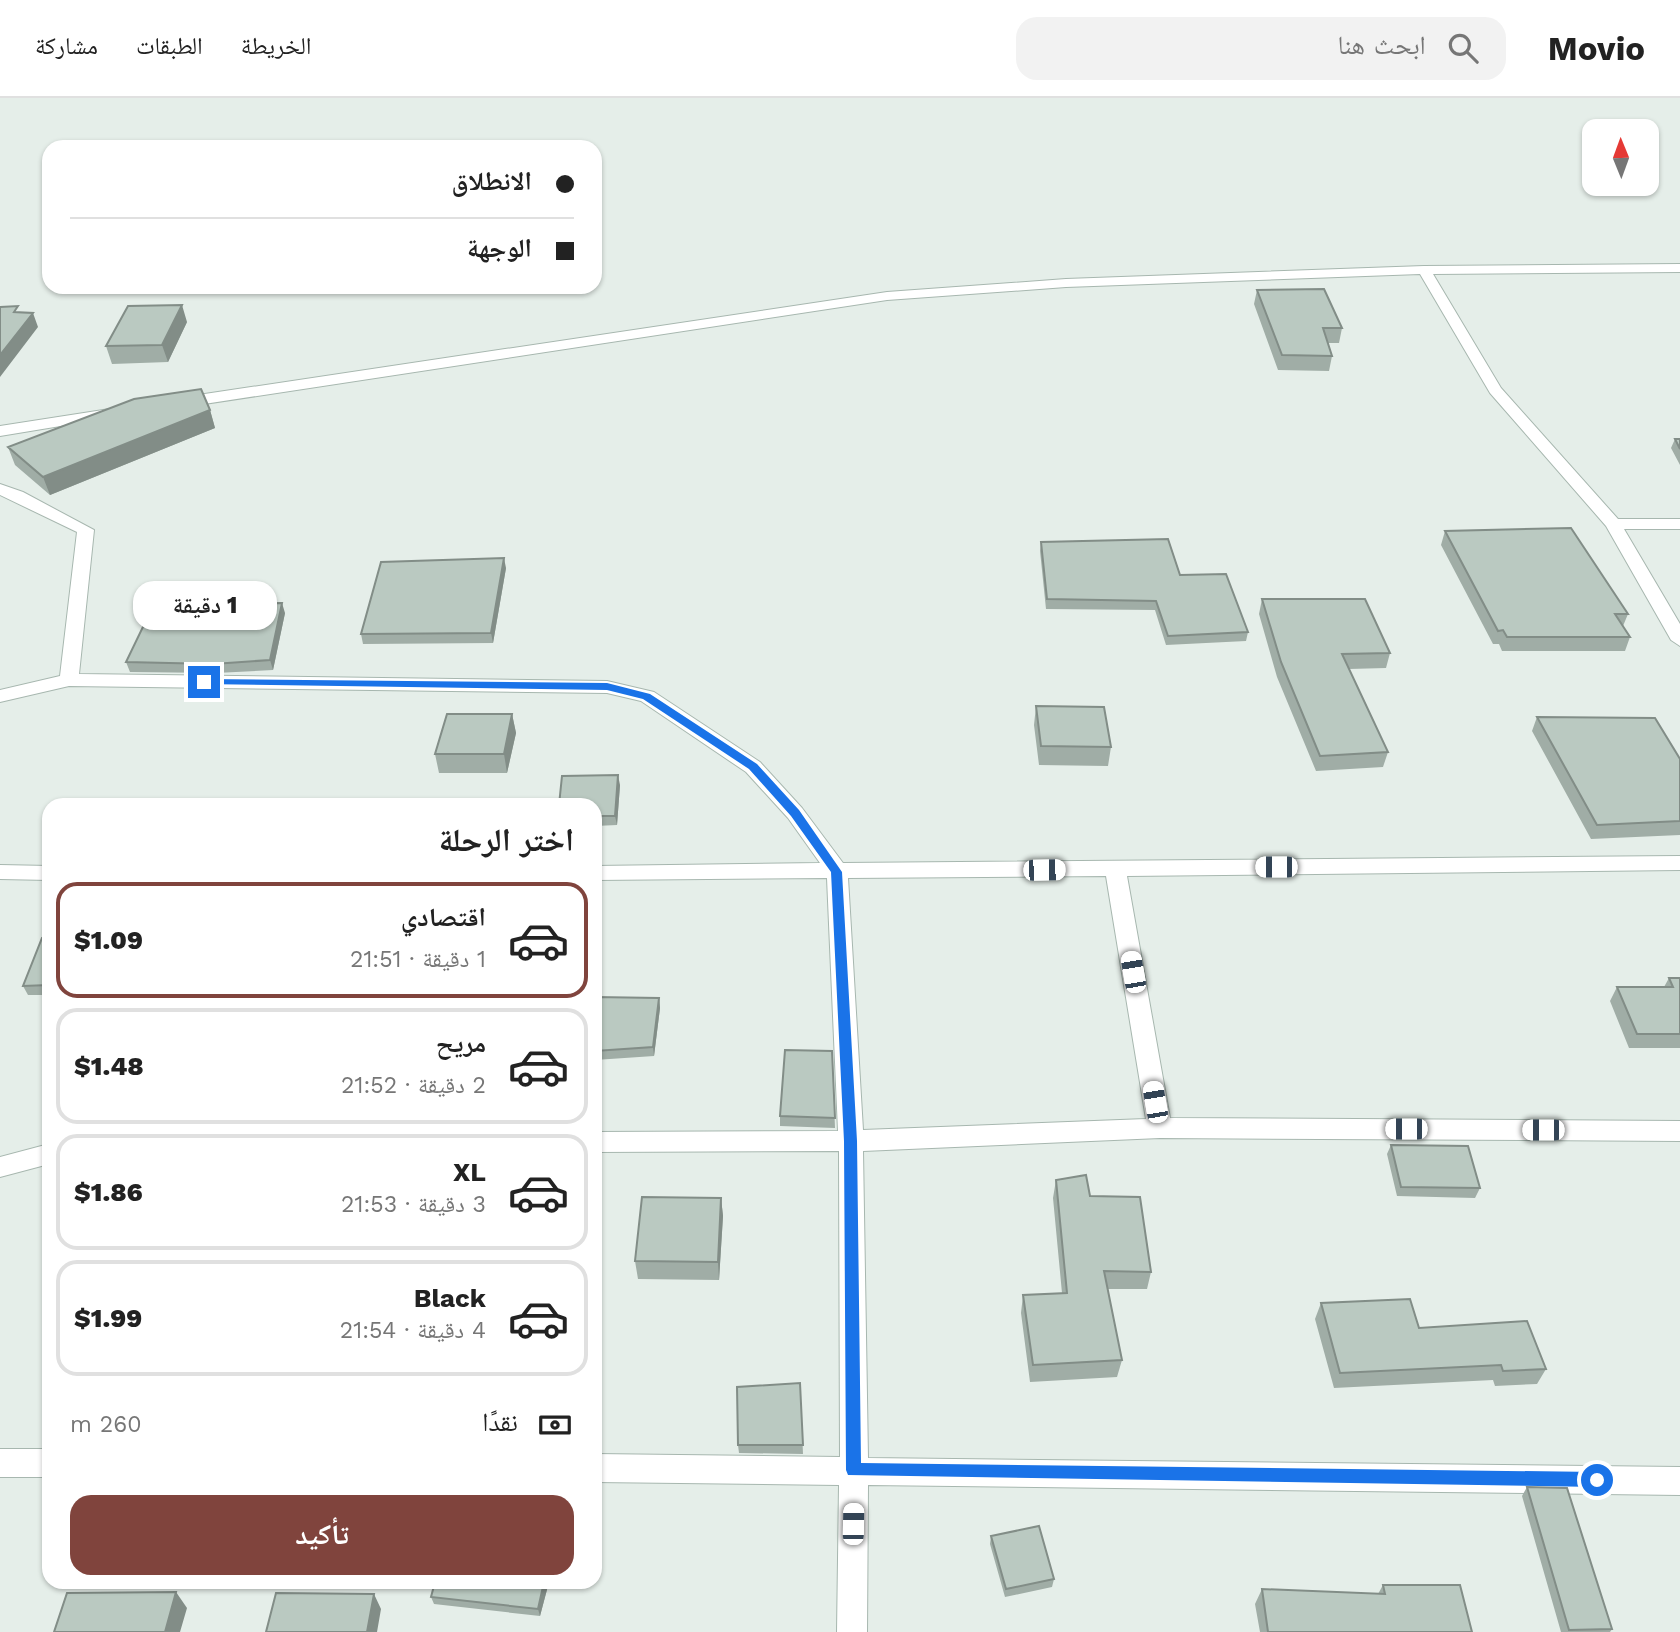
<!DOCTYPE html>
<html lang="ar">
<meta charset="utf-8">
<style>
:root{--surface:#fff;--page:#f2f2f2;--text:#222;--muted:#767676;--line:#e0e0e0;--accent:#80443d}
body{margin:0;font-family:"Work Sans","Noto Naskh Arabic",sans-serif;background:var(--page);color:var(--text);direction:rtl;height:100vh;display:flex;flex-direction:column;font-size:26px;white-space:nowrap}
*{box-sizing:border-box;margin:0}
p{font-size:23px;color:var(--muted)}
.icon{flex:none;width:38px;height:38px;fill:none;stroke:currentColor;stroke-width:2;stroke-linecap:round;stroke-linejoin:round}
.map{position:relative;flex:1;overflow:hidden;direction:ltr}
.panel{position:absolute;left:42px;top:700px;width:560px;height:791px;display:flex;flex-direction:column;background:var(--surface);border-radius:21px;box-shadow:0 2px 5px #0004;direction:rtl}
.panel>*{flex:none}
.top-card{position:absolute;left:42px;top:42px;width:560px;height:154px;border-radius:21px;box-shadow:0 2px 5px #0004;direction:rtl;display:grid;align-content:center;height:154px;padding:0 28px;background:var(--surface)}
.needle{width:46px;rotate:359deg}
.tools{position:absolute;left:1582px;top:21px;display:grid;gap:14px}
.tools a{display:grid;place-items:center;width:77px;height:77px;border-radius:14px;background:var(--surface);box-shadow:0 2px 5px #0004;font-size:35px}
.end{position:absolute;width:32px;height:32px;margin:-16px;border:9px solid #1a73e8;background:#fff;box-shadow:0 0 0 4px #fff}
.from{border-radius:50%}
.bubble{position:absolute;height:49px;border-radius:21px;background:var(--surface);box-shadow:0 2px 5px #0004;font-size:23px;font-weight:800;line-height:49px;text-align:center;direction:rtl}
.car{position:absolute;width:21px;height:42px;margin:-21px -10px;border-radius:9px;box-shadow:0 0 5px 2px #0007;background:linear-gradient(#fff 24%,#345 0 40%,#fff 0 76%,#345 0 86%,#fff 0)}
.top-card b{display:flex;align-items:center;gap:24px;height:66px;font-size:26px}
.top-card b+b{border-top:2px solid var(--line)}
.top-card i{width:18px;height:18px;background:var(--text)}
ul{padding:0;list-style:none}
li{display:flex;align-items:center;gap:21px;height:116px;margin:0 14px 10px;padding:0 14px;border:4px solid var(--line);border-radius:21px}
li div{flex:1}
li b{display:block;font-size:26px}
li em{font-style:normal;font-weight:800}
li.selected{border-color:var(--accent)}
li>.icon{width:63px;height:63px;stroke-width:1.5}
h2{padding:0 28px;font-size:32px;line-height:84px}
.pay{display:flex;align-items:center;gap:18px;height:77px;padding:0 28px;font-size:26px}
.pay p{margin-inline-start:auto}
.primary-button{display:flex;gap:14px;margin-top:auto;padding:14px 28px}
.primary-button a{flex:1;height:80px;border-radius:21px;background:var(--accent);color:#fff;font-size:28px;font-weight:800;line-height:80px;text-align:center}
header{display:flex;align-items:center;gap:42px;box-sizing:border-box;height:98px;padding:0 35px;background:var(--surface);border-bottom:2px solid var(--line)}
header strong{font-size:33px}
nav{display:flex;gap:38px;margin-inline-start:auto;font-size:24px}
.search{width:490px;height:63px;background:var(--page);display:flex;align-items:center;gap:18px;box-sizing:border-box;padding:0 24px;border-radius:21px;color:var(--muted);font-size:26px}
.map>svg:first-child{display:block}
.lines{fill:none;stroke-linecap:round;stroke-linejoin:round}
.street-casing{stroke:#a7b7af;stroke-width:2}
.street{fill:#fff;fill-rule:evenodd}
.wall{fill:#a0ada6}
.shaded-wall{fill:#828d87}
.building{fill:#bac9c1;stroke:#828d87;stroke-width:2}
.route{fill:#1a73e8}
</style>
<header>
<strong>Movio</strong>
<div class="search"><svg class="icon" aria-label="search" viewBox="0 0 24 24"><circle cx="10" cy="10" r="6"/><path d="M15 15l6 6"/></svg>ابحث هنا</div>
<nav><a>الخريطة</a><a>الطبقات</a><a>مشاركة</a></nav>
</header>
<div class="map">
<svg width="1680" height="1534" viewBox="0 0 1680 1534">
<rect width="100%" height="100%" fill="#e5eee9"/>
<g class="lines">
<g class="street-casing">
<path id="street" d="M1680,166V174L1433,176L1501,290L1618,421H1680V431H1624L1680,526V548L1671,542L1606,428L1490,295L1420,176L1066,189L887,202L178,310L170,305L178,300L887,194L1066,181L1424,168Z
M116,310L121,312L124,315L121,318L0,338V328Z
M0,386L23,394L94,432L79,576L607,583L654,594L760,664L802,710L843,765L1680,758V772L1127,778L1170,1020L1680,1023V1043L1160,1040L863,1053L868,1360L1680,1369V1397L868,1387L867,1534H837L839,1387L595,1384V1356L840,1359L839,1053L595,1054V1034L838,1033L827,780L595,782V768L820,765L788,720L746,674L641,603L607,595L69,588L0,604V592L60,578L77,434L0,397ZM1106,778L1146,1021L863,1032L848,780Z
M0,767L49,768V782L0,781Z
M49,1046V1066L0,1079V1059Z
M0,1351H49V1379H0Z"/>
</g>
<use href="#street" class="street"/>
</g>
<path class="wall" d="M1257,192L1342,230L1339,245H1328L1332,258L1329,273L1278,272L1254,206Z
M187,224L168,264L112,266L106,248Z
M210,312L215,330L50,397L15,367L8,349Z
M1675,341H1680V367L1671,350Z
M1445,433L1628,516L1623,528L1630,539L1625,553H1502L1499,546H1493L1441,447Z
M1041,444L1180,477L1248,534L1246,543L1166,547L1155,512L1046,511L1040,453Z
M506,470L493,545L363,546L361,536Z
M1262,501L1390,555L1386,570L1349,571L1388,654L1383,669L1316,673L1277,579L1259,516Z
M285,515L273,572L216,575L130,574L126,564Z
M1036,608L1111,649L1108,668L1039,667L1034,627Z
M512,616L516,635L507,675H439L435,656Z
M1537,619L1680,661V737L1591,741L1532,633Z
M620,687L617,727L595,728V707Z
M49,839V897H28L23,888Z
M1669,880H1680V950H1629L1610,903L1617,889H1664Z
M595,899L659,900L660,910L654,958L595,962Z
M832,953L835,1030L780,1028V1018Z
M1391,1047L1480,1090L1475,1100L1397,1098L1387,1056Z
M1056,1082L1090,1098L1151,1174L1147,1191H1108L1122,1262L1117,1279L1030,1284L1021,1215L1023,1197L1062,1195L1053,1100Z
M721,1100L723,1118L719,1182L638,1181L635,1163Z
M1321,1205L1419,1230L1546,1271L1537,1286L1495,1288L1493,1282L1334,1290L1315,1221Z
M800,1285L803,1356L739,1355L738,1347Z
M1527,1389L1612,1531L1610,1534H1561L1522,1398Z
M991,1438L1054,1481L1052,1489L1005,1499L990,1446Z
M435,1484H549L540,1518L434,1506L431,1499Z
M1383,1487L1472,1534H1260L1255,1506L1262,1491L1378,1496Z"/>
<path class="shaded-wall" d="M182,207L187,224L168,264L162,247Z
M33,215L38,229L0,279V257Z
M210,312L215,330L50,397L43,379Z
M504,460L506,470L493,545L491,535Z
M282,505L285,515L273,572L270,562Z
M512,616L516,635L507,675L504,656Z
M618,677L620,687L617,727L615,718Z
M659,900L660,910L654,958L653,949Z
M721,1100L723,1118L719,1182L718,1164Z
M544,1484H549L540,1518L538,1511Z
M176,1494L187,1510L180,1534H165Z
M374,1496L381,1511L377,1534H367Z"/>
<path class="building" d="M1324,191L1342,230H1323L1332,258L1282,257L1257,192Z
M182,207L162,247L106,248L128,208Z
M18,208L14,214L33,215L0,257V209Z
M201,291L210,312L43,379L8,349L134,301Z
M1675,341H1680V351Z
M1571,430L1628,516H1615L1630,539H1507L1503,532L1498,533L1445,433Z
M1168,441L1180,477L1226,476L1248,534L1168,538L1156,503L1047,501L1041,444Z
M504,460L491,535L361,536L381,464Z
M1262,501H1365L1390,555L1342,556L1388,654L1320,658L1281,564Z
M282,505L270,562L213,566L126,564L154,506Z
M1036,608L1104,609L1111,649L1041,648Z
M447,616H512L504,656H435Z
M1537,619L1655,620L1680,661V723L1597,727Z
M618,677L615,718H595V707H559L562,678Z
M49,839V887L23,888L42,840Z
M1669,880H1680V936H1637L1617,889H1673Z
M595,899L659,900L653,949L595,953Z
M785,952L832,953L835,1020L780,1018Z
M1391,1047L1468,1048L1480,1090L1401,1089Z
M1086,1077L1090,1098L1140,1099L1151,1174L1104,1173L1122,1262L1033,1267L1023,1197L1067,1195L1056,1082Z
M642,1099L721,1100L718,1164L635,1163Z
M1410,1201L1419,1230L1527,1223L1546,1271L1503,1273L1501,1267L1340,1275L1321,1205Z
M800,1285L803,1347H738L737,1289Z
M1527,1389L1567,1390L1612,1531L1569,1532Z
M1039,1428L1054,1481L1006,1491L991,1438Z
M435,1484H544L538,1511L431,1499Z
M1383,1487H1460L1472,1534H1268L1262,1491L1385,1496Z
M176,1494L165,1534H54L67,1495Z
M276,1495L374,1496L367,1534H266Z"/>
<path class="route" d="M204,581L607,585L650,596L757,666L799,712L842,774L857,1043L861,1365L1597,1374L1603,1376L1605,1382L1603,1387L1597,1389L848,1377L846,1372L844,1043L831,774L791,718L749,671L643,601L607,592L200,586L198,584Z"/>
</svg>
<div class="tools">
<a><svg class="needle" viewBox="-14 -14 28 28"><path d="M0-13l5 13h-10z" fill="#e53935"/><path d="M0 13l5-13h-10z" fill="#767676"/></svg></a>
</div>
<i class="end from" style="left:1597px;top:1382px"></i>
<i class="end" style="left:204px;top:584px"></i>
<div class="bubble" style="left:133px;top:483px;width:144px">1 دقيقة</div>
<i class="car" style="left:1276px;top:769px;rotate:270deg"></i>
<i class="car" style="left:1044px;top:772px;rotate:89deg"></i>
<i class="car" style="left:1133px;top:874px;rotate:350deg"></i>
<i class="car" style="left:1155px;top:1004px;rotate:350deg"></i>
<i class="car" style="left:1406px;top:1031px;rotate:270deg"></i>
<i class="car" style="left:1543px;top:1032px;rotate:270deg"></i>
<i class="car" style="left:853px;top:1426px;rotate:1deg"></i>
<div class="top-card">
<b><i class="from"></i>الانطلاق</b>
<b><i></i>الوجهة</b>
</div>
<section class="panel">
<h2>اختر الرحلة</h2>
<ul>
<li class="selected"><svg class="icon" aria-label="car" viewBox="0 0 24 24"><path d="M5 17H2v-5l4-1 3-4h7l3 4 3 1v5h-3M9 17h6M6 11h13"/><circle cx="7" cy="17" r="2"/><circle cx="17" cy="17" r="2"/></svg><div><b>اقتصادي</b><p>1 دقيقة · 21:51</p></div><em>$1.09</em></li>
<li><svg class="icon" aria-label="car" viewBox="0 0 24 24"><path d="M5 17H2v-5l4-1 3-4h7l3 4 3 1v5h-3M9 17h6M6 11h13"/><circle cx="7" cy="17" r="2"/><circle cx="17" cy="17" r="2"/></svg><div><b>مريح</b><p>2 دقيقة · 21:52</p></div><em>$1.48</em></li>
<li><svg class="icon" aria-label="car" viewBox="0 0 24 24"><path d="M5 17H2v-5l4-1 3-4h7l3 4 3 1v5h-3M9 17h6M6 11h13"/><circle cx="7" cy="17" r="2"/><circle cx="17" cy="17" r="2"/></svg><div><b>XL</b><p>3 دقيقة · 21:53</p></div><em>$1.86</em></li>
<li><svg class="icon" aria-label="car" viewBox="0 0 24 24"><path d="M5 17H2v-5l4-1 3-4h7l3 4 3 1v5h-3M9 17h6M6 11h13"/><circle cx="7" cy="17" r="2"/><circle cx="17" cy="17" r="2"/></svg><div><b>Black</b><p>4 دقيقة · 21:54</p></div><em>$1.99</em></li>
</ul>
<div class="pay"><svg class="icon" aria-label="cash" viewBox="0 0 24 24"><path d="M3 7h18v10H3z"/><circle cx="12" cy="12" r="2"/></svg>نقدًا<p>260 m</p></div>
<div class="primary-button"><a>تأكيد</a></div>
</section>
</div>
